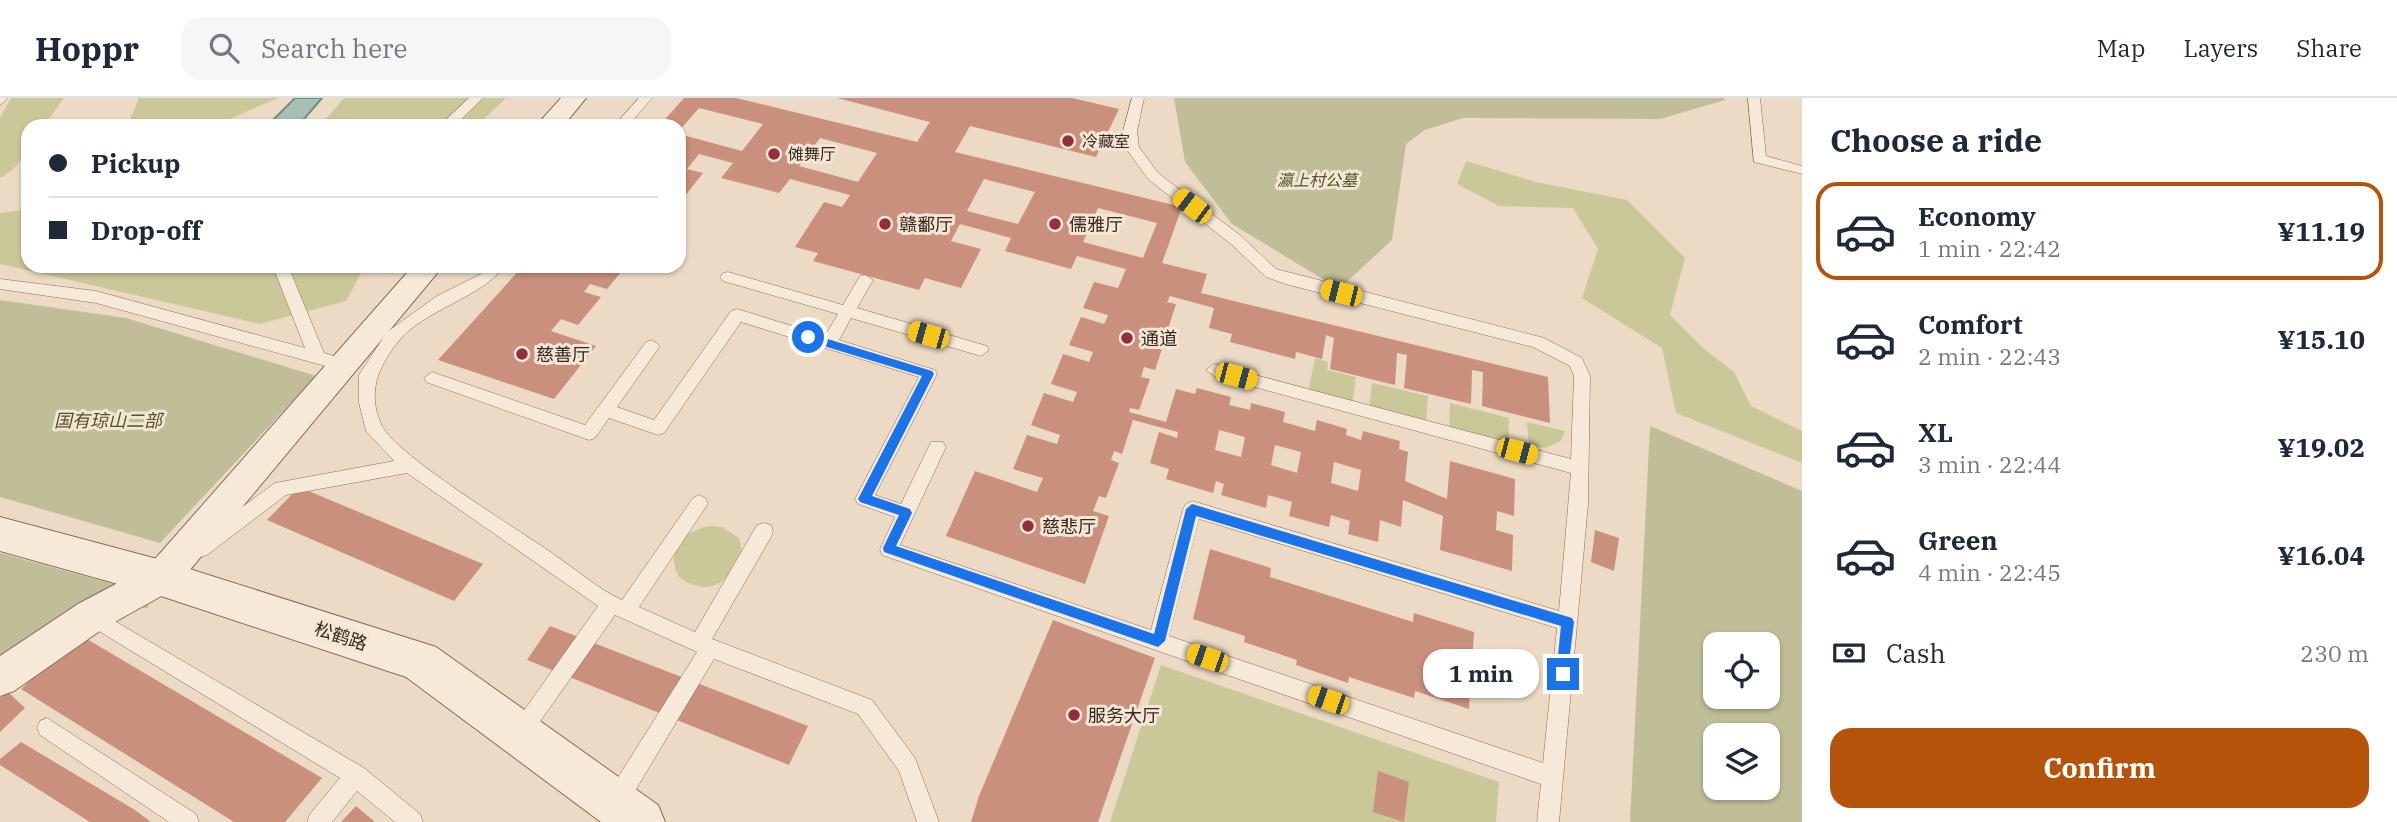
<!DOCTYPE html>
<meta charset="utf-8">
<style>
:root{--surface:#fff;--page:#f6f6f7;--text:#1f2937;--muted:#747a83;--line:#e0e1e3;--accent:#b45309}
body{margin:0;font-family:"IBM Plex Serif","Noto Sans SC",serif;background:var(--page);color:var(--text);height:100vh;display:flex;flex-direction:column;font-size:26px;white-space:nowrap}
*{box-sizing:border-box;margin:0}
p{font-size:23px;color:var(--muted)}
.icon{flex:none;width:38px;height:38px;fill:none;stroke:currentColor;stroke-width:2;stroke-linecap:round;stroke-linejoin:round}
.map{position:relative;flex:1;overflow:hidden}
.details{display:flex;flex-direction:column;background:var(--surface);width:595px}
.details>*{flex:none}
.banner{position:absolute;left:21px;top:21px;width:665px;height:154px;border-radius:21px;box-shadow:0 2px 5px #0004;display:grid;align-content:center;height:154px;padding:0 28px;background:var(--surface)}
.tools{position:absolute;left:1703px;top:534px;display:grid;gap:14px}
.tools a{display:grid;place-items:center;width:77px;height:77px;border-radius:14px;background:var(--surface);box-shadow:0 2px 5px #0004;font-size:35px}
.end{position:absolute;width:32px;height:32px;margin:-16px;border:9px solid #1a73e8;background:#fff;box-shadow:0 0 0 4px #fff}
.from{border-radius:50%}
.bubble{position:absolute;height:49px;border-radius:21px;background:var(--surface);box-shadow:0 2px 5px #0004;font-size:23px;font-weight:700;line-height:49px;text-align:center}
.car{position:absolute;width:21px;height:42px;margin:-21px -10px;border-radius:9px;box-shadow:0 0 5px 2px #0007;background:linear-gradient(#f5c518 24%,#345 0 40%,#f5c518 0 76%,#345 0 86%,#f5c518 0)}
.banner b{display:flex;align-items:center;gap:24px;height:66px;font-size:26px}
.banner b+b{border-top:2px solid var(--line)}
.banner i{width:18px;height:18px;background:var(--text)}
ul{padding:0;list-style:none}
li{display:flex;align-items:center;gap:21px;height:98px;margin:0 14px 10px;padding:0 14px;border:4px solid transparent;border-radius:21px}
li div{flex:1}
li b{display:block;font-size:26px}
li em{font-style:normal;font-weight:700}
li.active{border-color:var(--accent)}
li>.icon{width:63px;height:63px;stroke-width:1.5}
h2{padding:0 28px;font-size:32px;line-height:84px}
.pay{display:flex;align-items:center;gap:18px;height:77px;padding:0 28px;font-size:26px}
.pay p{margin-inline-start:auto}
.button{display:flex;gap:14px;margin-top:auto;padding:14px 28px}
.button a{flex:1;height:80px;border-radius:21px;background:var(--accent);color:#fff;font-size:28px;font-weight:700;line-height:80px;text-align:center}
header{display:flex;align-items:center;gap:42px;box-sizing:border-box;height:98px;padding:0 35px;background:var(--surface);border-bottom:2px solid var(--line)}
header strong{font-size:33px}
nav{display:flex;gap:38px;margin-inline-start:auto;font-size:24px}
.search{width:490px;height:63px;background:var(--page);display:flex;align-items:center;gap:18px;box-sizing:border-box;padding:0 24px;border-radius:21px;color:var(--muted);font-size:26px}
main{display:flex;flex:1;min-height:0}
.map>svg:first-child{display:block}
.green{fill:#cac899}
.cemetery{fill:#bfbe98;fill-rule:evenodd}
.water{fill:#a7c0b4;stroke:#6e8e81;stroke-width:2}
.building{fill:#c8907d;fill-rule:evenodd}
.lines{fill:none;stroke-linecap:round;stroke-linejoin:round}
.service-casing{stroke:#866c5c;stroke-width:1}
.minor-casing{stroke:#866c5c;stroke-width:2}
.tertiary-casing{stroke:#866c5c;stroke-width:2}
.service{fill:#f7e9d8;fill-rule:evenodd}
.minor{fill:#f7e9d8;fill-rule:evenodd}
.tertiary{fill:#f7e9d8;fill-rule:evenodd}
.route{fill:#1a73e8}
.poi-dot{fill:#922f3f;stroke:#f4e6d4;stroke-width:2.5}
.labels{text-anchor:middle;dominant-baseline:central;stroke-width:6;stroke-linejoin:round;paint-order:stroke}
.far-poi-label{font-size:16px;fill:#37271f;stroke:#f4e6d4;text-anchor:start}
.far-park-label{font-size:16px;font-style:italic;fill:#4f5327;stroke:#f4e6d4}
.poi-label{font-size:18px;fill:#37271f;stroke:#f4e6d4;text-anchor:start}
.park-label{font-size:18px;font-style:italic;fill:#4f5327;stroke:#f4e6d4}
.street-label{font-size:18px;fill:#37271f;stroke:#f4e6d4}
</style>
<header>
<strong>Hoppr</strong>
<div class="search"><svg class="icon" aria-label="search" viewBox="0 0 24 24"><circle cx="10" cy="10" r="6"/><path d="M15 15l6 6"/></svg>Search here</div>
<nav><a>Map</a><a>Layers</a><a>Share</a></nav>
</header>
<main>
<div class="map">
<svg width="1802" height="724" viewBox="0 0 1802 724">
<rect width="100%" height="100%" fill="#ecdac5"/>
<path class="green" d="M11,0H64L44,28H28C28,52 23,68 0,80V20Z
M139,0H278L213,28H127Z
M344,0H506L476,28H320Z
M1466,63L1536,84L1627,102L1685,160L1670,217L1703,250L1734,274L1751,308L1802,333V365L1676,315L1662,250L1582,200L1598,151L1573,110L1499,108L1457,86Z
M28,111V168H365L346,203L260,226L0,166V115Z
M1315,260L1328,264L1327,272L1356,279L1352,307L1308,295Z
M1372,285L1428,298L1426,325L1369,311Z
M1450,305L1509,320L1508,346L1449,331Z
M1527,324L1565,333L1561,343L1546,350L1529,348Z
M710,428L722,429L739,440L743,459C728,485 708,500 679,479C664,453 684,432 710,428Z
M1161,567L1499,684L1496,724H1110Z"/>
<path class="cemetery" d="M1174,0H1724L1725,2L1660,21L1463,20L1425,32L1406,46L1392,142L1339,191L1232,126L1185,64Z
M0,202L126,220L316,278L160,445L0,399Z
M1650,328L1802,393V724H1630ZM1768,546V598H1715V546ZM1768,637V690H1715V637Z
M0,455L149,496L148,510L116,509L0,590Z"/>
<path class="water" d="M295,0H322L298,28H267Z"/>
<path class="building" d="M684,0H736L917,44L930,24L837,0H1072L1119,11L1096,59L970,28L955,54L1182,109L1162,165L1207,176L1201,195L1548,279L1550,325L1482,308L1483,274L1472,272L1471,306L1404,290L1407,257L1397,255L1395,287L1330,271L1334,240L1326,237L1322,261L1296,254L1295,261L1230,244L1232,236L1209,230L1214,210L1170,198L1167,204L1176,206L1167,234L1158,232L1155,240L1165,242L1155,272L1144,269L1141,279L1150,281L1139,312L1130,310L1129,314L1166,324L1176,291L1195,296L1197,290L1231,299L1229,307L1250,312L1251,305L1285,314L1283,324L1315,333L1317,322L1347,331L1346,337L1361,342L1363,333L1400,343L1399,351L1408,354L1405,383L1447,401L1450,363L1515,381L1514,418L1497,413L1496,432L1513,437L1512,473L1440,452L1443,418L1403,402L1401,429L1380,422L1378,444L1348,436L1350,423L1331,417L1329,429L1289,418L1292,404L1268,397L1266,410L1221,397L1224,386L1216,383L1213,395L1166,381L1169,371L1150,365L1159,334L1177,340L1178,334L1133,322L1122,356L1114,353L1111,362L1119,365L1106,400L1099,398L1093,413L1109,418L1085,486L946,438L975,373L1037,394L1043,380L1013,371L1027,337L1057,346L1060,337L1031,327L1044,295L1073,304L1077,294L1051,286L1063,256L1089,264L1093,254L1069,247L1081,219L1104,226L1107,220L1108,217L1083,210L1094,184L1118,190L1126,171L1077,158L1071,171L1005,153L1011,140L960,126L951,143L981,151L961,190L925,180L919,192L813,163L818,155L795,149L824,104L842,109L850,97L790,81L779,95L721,80L733,65L699,56L687,71L703,75L685,98L679,96V36L742,53L763,26L699,10L679,33V28H659ZM820,40L877,55L858,84L799,68ZM984,81L1035,94L1018,126L967,113ZM1098,110L1157,125L1143,160L1083,144ZM1219,332L1245,339L1241,359L1215,352ZM1275,347L1301,354L1297,375L1271,367ZM1334,364L1361,372L1358,393L1331,385Z
M523,168H626L607,191L590,186L584,194L601,199L578,227L561,221L551,233L596,248L554,301L438,262Z
M299,389L483,466L454,503L267,422Z
M1595,432L1619,440L1614,473L1591,464Z
M1210,451L1271,470L1270,479L1413,524L1414,515L1474,534L1469,611L1415,593L1414,600L1349,579L1348,585L1296,567L1297,562L1244,544L1245,538L1193,521Z
M1053,522L1155,560L1098,724H971L979,698Z
M550,528L808,628L789,667L527,562Z
M80,537L322,680L285,724H234L21,591Z
M8,594L25,610L0,634V600Z
M21,644L135,712L151,724H90L0,667V661Z
M1378,673L1409,684L1404,724L1373,714Z
M356,708L375,724H341Z"/>
<g class="lines">
<g class="service-casing">
<path id="service" d="M0,0H8L0,7Z
M469,0H483L454,28H439Z
M639,0H652L628,28H614Z
M1132,0H1144L1137,33L1139,49L1158,75L1241,138L1276,171L1544,240L1582,260L1590,278L1588,406L1559,724H1537L1541,686L882,457L880,451L895,419L858,406L855,401L919,279L741,224L664,335L658,337L609,320L595,340L589,342L426,284L424,280L432,274L585,327L646,244L652,242L660,248L617,309L654,322L731,213L737,211L825,238L838,216L723,183L720,179L723,175L728,174L843,207L860,178L865,177L873,182L857,210L987,248L989,252L981,258L851,220L839,242L935,272L937,276L875,397L901,406L931,344H943L946,349L900,447L1151,532L1183,411L1186,406L1192,403L1559,513L1571,375L1214,278L1206,272L1214,266L1571,361L1574,278L1570,268L1533,249L1289,187L1266,179L1231,146L1148,81L1125,49L1123,33ZM1199,421L1557,530L1543,665L1169,538Z
M1748,0H1760L1766,58L1802,68V76L1754,64Z
M280,168H298L291,175L324,255L347,262L349,266L339,279H327L325,275L329,269L96,205L0,191V181L96,193L305,250L275,174Z
M488,168H504C484,199 422,212 397,245C377,271 367,296 382,328C396,357 519,432 552,455C574,470 598,491 622,502L693,400L699,397L705,400L708,405L705,410L639,509L695,534L757,427L764,425L771,427L773,433L771,439L712,541L872,602L915,660L939,724H917L899,673L858,616L714,561L623,713L615,716L607,713L604,705L607,697L697,554L615,517L527,642L520,645L513,642L510,635L513,628L598,508L407,375L286,397L207,457L200,459L193,457L191,451L193,445L275,385L394,363L366,333L359,305V277L387,234L437,198L481,176Z
M91,509L364,670L420,716L423,724H395L357,693L332,724H307L310,716L340,680L84,524L81,518L84,512Z
M47,620L196,716L199,724H169L40,637L37,630L40,623Z"/>
</g>
<g class="minor-casing">
<path id="minor" d="M561,0H586L563,28H536Z
M413,168H443L174,491L104,530L14,593L0,598V558L78,506L148,469Z"/>
</g>
<g class="tertiary-casing">
<path id="tertiary" d="M0,419L161,462L436,549L658,707L665,724H601L406,579L161,498L0,453Z"/>
</g>
<use href="#service" class="service"/>
<use href="#minor" class="minor"/>
<use href="#tertiary" class="tertiary"/>
</g>
<path class="route" d="M808,235L932,273L934,276L872,398L910,411L912,415L896,448L1154,536L1186,411L1192,406L1572,520L1574,524L1567,580L1563,582L1556,576L1561,528L1196,418L1165,543L1158,549L884,454L883,450L899,417L860,404L858,401L922,278L804,242V237Z"/>
<g class="poi-dot">
<circle cx="1068" cy="43" r="7"/>
<circle cx="774" cy="56" r="7"/>
<circle cx="885" cy="126" r="7"/>
<circle cx="1055" cy="126" r="7"/>
<circle cx="1127" cy="240" r="7"/>
<circle cx="522" cy="256" r="7"/>
<circle cx="1028" cy="428" r="7"/>
<circle cx="1074" cy="617" r="7"/>
</g>
<g class="labels">
<g class="far-poi-label">
<text x="1082" y="43">冷藏室</text>
<text x="788" y="56">傩舞厅</text>
</g>
<g class="far-park-label">
<text x="1317" y="82">瀛上村公墓</text>
</g>
<g class="poi-label">
<text x="899" y="126">赣鄱厅</text>
<text x="1069" y="126">儒雅厅</text>
<text x="1141" y="240">通道</text>
<text x="536" y="256">慈善厅</text>
<text x="1042" y="428">慈悲厅</text>
<text x="1088" y="617">服务大厅</text>
</g>
<g class="park-label">
<text x="108" y="322">国有琼山二部</text>
</g>
<g class="street-label">
<text transform="translate(341 538) rotate(18)">松鹤路</text>
</g>
</g>
</svg>
<div class="tools">
<a><svg class="icon" aria-label="locate" viewBox="0 0 24 24"><circle cx="12" cy="12" r="6"/><path d="M12 2v4M12 18v4M2 12h4M18 12h4"/></svg></a>
<a><svg class="icon" aria-label="layers" viewBox="0 0 24 24"><path d="M12 4l9 5-9 5-9-5zM3 14l9 5 9-5"/></svg></a>
</div>
<i class="end from" style="left:808px;top:239px"></i>
<i class="end" style="left:1563px;top:576px"></i>
<div class="bubble" style="left:1423px;top:551px;width:116px">1 min</div>
<i class="car" style="left:1192px;top:108px;rotate:307deg"></i>
<i class="car" style="left:1341px;top:195px;rotate:284deg"></i>
<i class="car" style="left:928px;top:237px;rotate:286deg"></i>
<i class="car" style="left:1236px;top:278px;rotate:105deg"></i>
<i class="car" style="left:1517px;top:353px;rotate:105deg"></i>
<i class="car" style="left:1207px;top:560px;rotate:289deg"></i>
<i class="car" style="left:1328px;top:602px;rotate:289deg"></i>
<div class="banner">
<b><i class="from"></i>Pickup</b>
<b><i></i>Drop-off</b>
</div>
</div>
<section class="details">
<h2>Choose a ride</h2>
<ul>
<li class="active"><svg class="icon" aria-label="car" viewBox="0 0 24 24"><path d="M5 17H2v-5l4-1 3-4h7l3 4 3 1v5h-3M9 17h6M6 11h13"/><circle cx="7" cy="17" r="2"/><circle cx="17" cy="17" r="2"/></svg><div><b>Economy</b><p>1 min · 22:42</p></div><em>¥11.19</em></li>
<li><svg class="icon" aria-label="car" viewBox="0 0 24 24"><path d="M5 17H2v-5l4-1 3-4h7l3 4 3 1v5h-3M9 17h6M6 11h13"/><circle cx="7" cy="17" r="2"/><circle cx="17" cy="17" r="2"/></svg><div><b>Comfort</b><p>2 min · 22:43</p></div><em>¥15.10</em></li>
<li><svg class="icon" aria-label="car" viewBox="0 0 24 24"><path d="M5 17H2v-5l4-1 3-4h7l3 4 3 1v5h-3M9 17h6M6 11h13"/><circle cx="7" cy="17" r="2"/><circle cx="17" cy="17" r="2"/></svg><div><b>XL</b><p>3 min · 22:44</p></div><em>¥19.02</em></li>
<li><svg class="icon" aria-label="car" viewBox="0 0 24 24"><path d="M5 17H2v-5l4-1 3-4h7l3 4 3 1v5h-3M9 17h6M6 11h13"/><circle cx="7" cy="17" r="2"/><circle cx="17" cy="17" r="2"/></svg><div><b>Green</b><p>4 min · 22:45</p></div><em>¥16.04</em></li>
</ul>
<div class="pay"><svg class="icon" aria-label="cash" viewBox="0 0 24 24"><path d="M3 7h18v10H3z"/><circle cx="12" cy="12" r="2"/></svg>Cash<p>230 m</p></div>
<div class="button"><a>Confirm</a></div>
</section>
</main>
